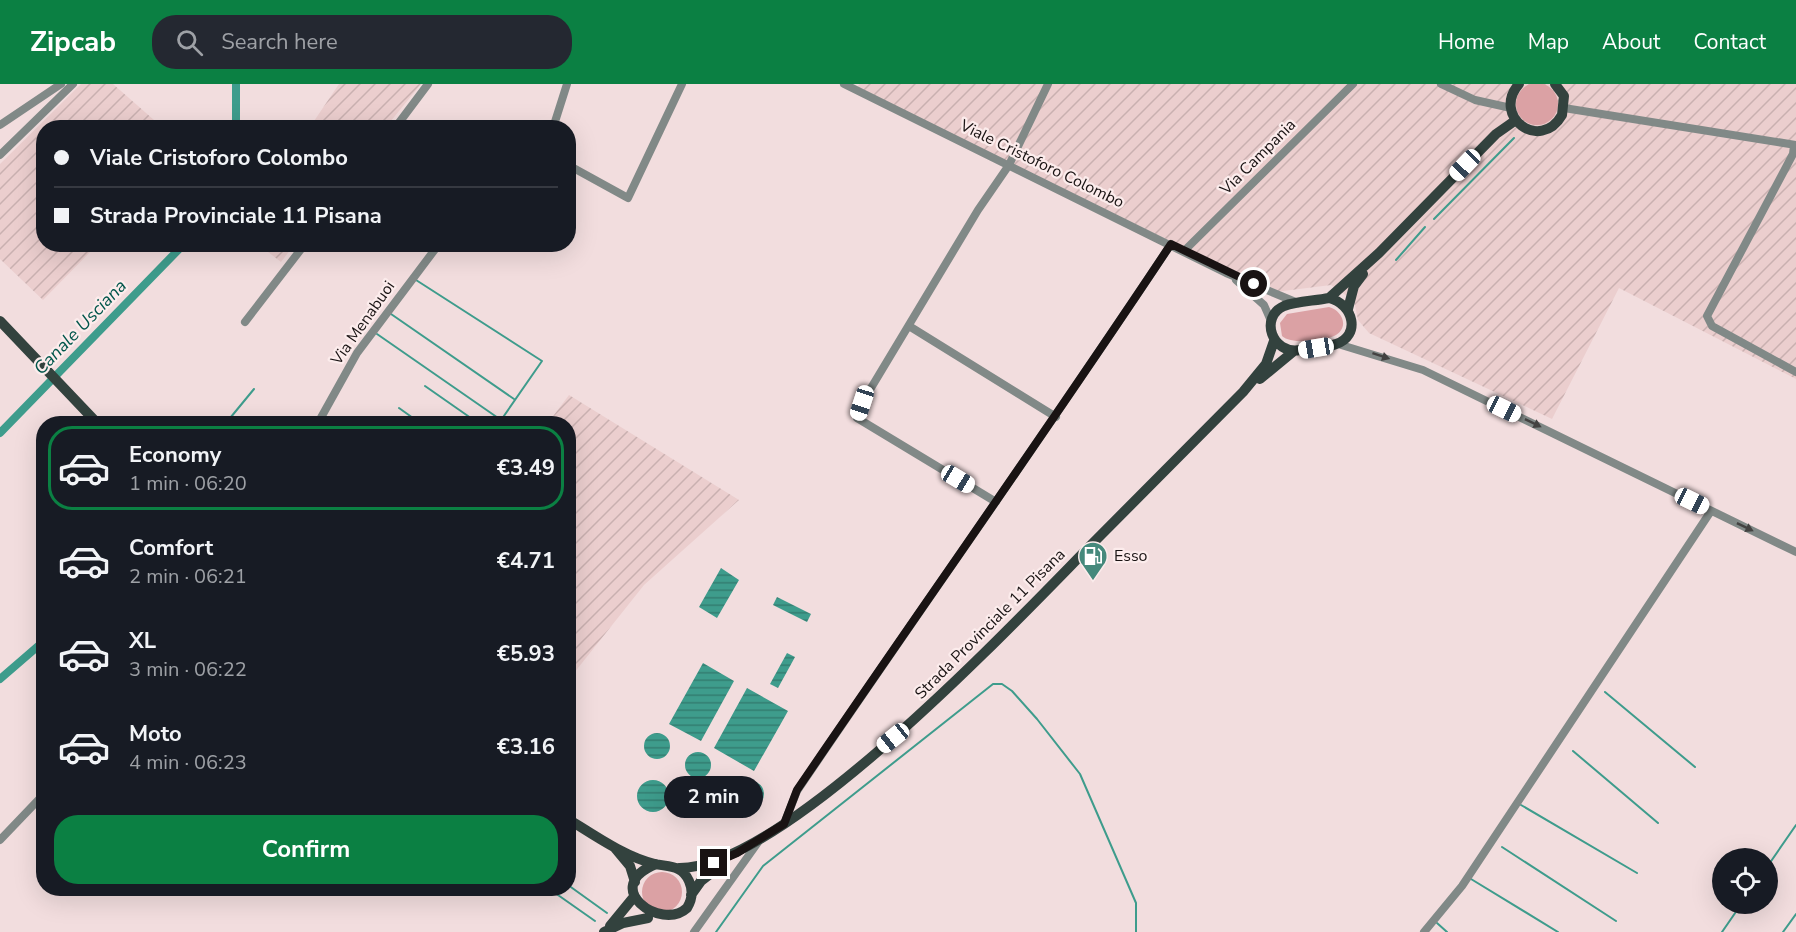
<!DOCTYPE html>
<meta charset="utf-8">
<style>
:root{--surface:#171b24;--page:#242831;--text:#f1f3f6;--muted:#9ea1a6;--line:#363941;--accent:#0b8043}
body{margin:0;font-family:"Nunito Sans",sans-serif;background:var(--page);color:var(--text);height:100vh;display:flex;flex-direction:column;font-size:22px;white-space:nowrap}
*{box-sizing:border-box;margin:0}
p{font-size:20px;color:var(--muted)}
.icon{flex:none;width:33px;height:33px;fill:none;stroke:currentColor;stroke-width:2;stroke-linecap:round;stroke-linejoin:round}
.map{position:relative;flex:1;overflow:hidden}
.side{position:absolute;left:36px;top:332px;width:540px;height:480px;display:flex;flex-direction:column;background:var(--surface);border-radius:24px;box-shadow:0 6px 24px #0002}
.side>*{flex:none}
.banner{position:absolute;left:36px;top:36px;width:540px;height:132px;border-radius:24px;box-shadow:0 6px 24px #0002;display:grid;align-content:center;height:132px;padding:0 18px;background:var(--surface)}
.tools{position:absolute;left:1712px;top:764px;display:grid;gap:12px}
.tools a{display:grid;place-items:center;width:66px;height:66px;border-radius:50%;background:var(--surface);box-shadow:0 6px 24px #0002;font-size:30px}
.end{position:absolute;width:27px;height:27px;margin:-14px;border:8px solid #191313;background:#fff;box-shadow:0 0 0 3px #fff}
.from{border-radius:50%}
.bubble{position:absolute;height:42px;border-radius:21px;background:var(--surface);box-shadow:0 6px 24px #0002;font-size:20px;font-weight:700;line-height:42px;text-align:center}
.car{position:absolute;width:18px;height:36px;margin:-18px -9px;border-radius:8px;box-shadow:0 0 4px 2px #0007;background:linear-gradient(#fff 24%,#345 0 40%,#fff 0 76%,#345 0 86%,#fff 0)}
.banner b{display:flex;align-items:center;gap:21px;height:57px;font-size:22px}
.banner b+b{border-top:2px solid var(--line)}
.banner i{width:15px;height:15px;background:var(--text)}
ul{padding:10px 0 0;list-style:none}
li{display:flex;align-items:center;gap:18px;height:84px;margin:0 12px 9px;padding:0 6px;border:3px solid transparent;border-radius:24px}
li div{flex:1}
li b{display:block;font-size:22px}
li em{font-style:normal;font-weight:700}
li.current{border-color:var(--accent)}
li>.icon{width:54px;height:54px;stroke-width:1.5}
.action{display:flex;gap:12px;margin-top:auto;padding:12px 18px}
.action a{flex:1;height:69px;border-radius:24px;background:var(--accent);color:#fff;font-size:24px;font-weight:700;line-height:69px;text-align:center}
header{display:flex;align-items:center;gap:36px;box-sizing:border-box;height:84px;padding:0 30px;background:var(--accent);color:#fff}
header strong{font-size:28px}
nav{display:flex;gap:33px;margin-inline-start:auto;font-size:21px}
.search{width:420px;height:54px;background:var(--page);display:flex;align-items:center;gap:15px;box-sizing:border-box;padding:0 21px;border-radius:24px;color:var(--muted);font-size:22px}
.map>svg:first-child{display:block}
.industrial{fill:url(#industrial-furrows)}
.green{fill:#dba1a4}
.water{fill:url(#water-rules)}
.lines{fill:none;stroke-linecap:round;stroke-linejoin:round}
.stream{stroke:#3e9c8c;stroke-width:2}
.canal{stroke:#3e9c8c;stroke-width:8}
.minor{stroke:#818987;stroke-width:8}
.major{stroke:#33423e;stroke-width:10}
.oneway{fill:#434241}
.route{stroke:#191313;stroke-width:8}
.labels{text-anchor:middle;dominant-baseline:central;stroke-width:4.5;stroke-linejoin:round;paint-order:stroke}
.street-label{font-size:16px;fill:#191313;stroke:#fcecec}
.poi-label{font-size:16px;fill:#191313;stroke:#fcecec;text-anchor:start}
.water-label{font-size:18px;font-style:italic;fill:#02564b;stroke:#fcecec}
</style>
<header>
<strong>Zipcab</strong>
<div class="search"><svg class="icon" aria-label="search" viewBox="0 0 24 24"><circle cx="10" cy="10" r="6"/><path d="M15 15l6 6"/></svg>Search here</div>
<nav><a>Home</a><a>Map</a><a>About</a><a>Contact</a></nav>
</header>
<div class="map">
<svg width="1796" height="848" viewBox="0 0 1796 848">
<defs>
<pattern id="industrial-furrows" width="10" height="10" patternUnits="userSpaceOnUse" patternTransform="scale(1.5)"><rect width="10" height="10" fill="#ebcece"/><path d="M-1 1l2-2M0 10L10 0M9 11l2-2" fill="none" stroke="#c9b0b0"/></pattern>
<pattern id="water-rules" width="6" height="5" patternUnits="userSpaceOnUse" patternTransform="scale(1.5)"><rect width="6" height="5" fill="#3e9c8c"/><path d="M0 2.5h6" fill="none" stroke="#337e71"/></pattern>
</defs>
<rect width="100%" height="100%" fill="#f2ddde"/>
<path class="industrial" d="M81,0H113L162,43L44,44V160L97,161L43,216L0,175V80Z
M339,0H421L386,43H310Z
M859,0H1796V295L1619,204L1552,335L1369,249L1358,236L1354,217L1331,201L1275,208L857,5Z
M259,161H294L281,178Z
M569,311L739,416L644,501L574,589L568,585V339H548Z"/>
<path class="green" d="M1516 20a21 21 0 1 1 42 0a21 21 0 1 1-42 0Z
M1329,223C1341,226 1350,242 1336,251C1326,257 1291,261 1282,252L1280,239L1287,230Z
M642 808a20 20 0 1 1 40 0a20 20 0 1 1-40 0Z"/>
<path class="water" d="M721,484L739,496L717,534L699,523Z
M777,513L811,530L807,538L773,521Z
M787,569L795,573L778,604L770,600Z
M703,579L734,597L701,657L669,640Z
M747,604L788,627L754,687L714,664Z
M644 662a13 13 0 1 1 26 0a13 13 0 1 1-26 0Z
M685 681a13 13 0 1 1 26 0a13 13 0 1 1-26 0Z
M637 712a16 16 0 1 1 32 0a16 16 0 1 1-32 0Z
M738 710a13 13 0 1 1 26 0a13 13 0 1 1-26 0Z"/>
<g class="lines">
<path class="stream" d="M1434,135L1514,54
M1396,176L1425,143
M416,196L542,277L499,339
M391,230L514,315
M377,250L501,336
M425,302L478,339
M399,324L420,339
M226,339L254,305
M1605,608L1695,683
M1573,667L1658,739
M1521,721L1637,789
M1502,763L1616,837
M1767,783L1796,741
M1471,795L1558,848
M568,801L607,829
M548,804L595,837
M1437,839L1447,848
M716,848L763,782L993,600H1002L1012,607L1037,635L1080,690L1136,819V848
M1722,848L1742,819
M1783,848L1796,830"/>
<path class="canal" d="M236,44V0
M0,349L184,160
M0,595L44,557"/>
<path class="minor" d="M844,0L1226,189L1298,219
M1441,0L1475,16L1511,24
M1564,24L1796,61
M0,41L61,0
M395,44L428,0
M553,44L567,0
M1794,61L1793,70L1707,232L1712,242L1796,288
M0,71L73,0
M568,81L628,114L682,0
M1184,167L1353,0
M1236,196L1264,221L1271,237
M245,238L305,160
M909,242L1056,333
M1338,260L1423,286L1796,468
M318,339L357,269L439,160
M996,418L857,334L862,319L978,126L1009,81L1048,0
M784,740L797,707C921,524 1049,344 1171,160
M0,756L44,710
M694,848L759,757
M1424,848L1462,802L1711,427"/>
<path class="major" d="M1519,0C1491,32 1540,69 1562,31L1564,12L1555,0
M1329,214L1379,169L1496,50L1516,36
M1329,214C1354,220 1361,252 1336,260C1326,264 1312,264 1300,266C1272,271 1259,233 1284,222C1297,217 1315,217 1329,214Z
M1348,225L1354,202L1363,190
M0,237L97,339
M1260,295L1294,267
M568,735C594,751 625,773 655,780C669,783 682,781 689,797C693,806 692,816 687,824C661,848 599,803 656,780
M615,764L630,782L635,798
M679,784C784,785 1016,537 1093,459C1143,409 1193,358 1243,308L1266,280L1274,257
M691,811L701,797L723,780
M610,842L633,814
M604,848L623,839L648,834"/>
</g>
<defs><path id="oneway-solid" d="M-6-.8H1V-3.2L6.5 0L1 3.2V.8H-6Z" transform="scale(1.5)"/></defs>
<g class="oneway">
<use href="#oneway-solid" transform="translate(1381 272) rotate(18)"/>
<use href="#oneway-solid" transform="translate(1533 339) rotate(26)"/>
<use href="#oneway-solid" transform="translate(1745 443) rotate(26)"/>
</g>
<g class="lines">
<path class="route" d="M714,779L737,769L784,740L797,706C921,524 1049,344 1171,160L1254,200"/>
</g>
<defs>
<g id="fuel-pin" transform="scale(1.5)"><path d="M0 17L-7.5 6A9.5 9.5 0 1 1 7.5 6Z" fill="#45897c" stroke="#fcecec"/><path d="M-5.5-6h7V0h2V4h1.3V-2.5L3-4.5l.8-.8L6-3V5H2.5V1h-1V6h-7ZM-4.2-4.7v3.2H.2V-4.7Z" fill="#fff"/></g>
</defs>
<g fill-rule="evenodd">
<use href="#fuel-pin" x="1093" y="472"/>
</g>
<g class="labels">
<g class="street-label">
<text transform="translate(1258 73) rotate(-45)">Via Campania</text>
<text transform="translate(1042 80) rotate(26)">Viale Cristoforo Colombo</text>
<text transform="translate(363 239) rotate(-55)">Via Menabuoi</text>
<text transform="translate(990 540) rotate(-45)">Strada Provinciale 11 Pisana</text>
</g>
<g class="poi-label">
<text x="1114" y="472">Esso</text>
</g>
<g class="water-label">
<text transform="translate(80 243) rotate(-46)">Canale Usciana</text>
</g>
</g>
</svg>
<div class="tools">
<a><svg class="icon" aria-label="locate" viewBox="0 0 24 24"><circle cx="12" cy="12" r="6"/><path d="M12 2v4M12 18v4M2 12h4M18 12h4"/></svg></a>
</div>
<i class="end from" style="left:1254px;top:200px"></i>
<i class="end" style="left:714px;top:779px"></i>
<div class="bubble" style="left:664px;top:692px;width:99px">2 min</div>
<i class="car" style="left:1465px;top:81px;rotate:224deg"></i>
<i class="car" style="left:1316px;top:264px;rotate:261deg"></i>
<i class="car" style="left:862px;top:319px;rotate:198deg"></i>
<i class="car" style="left:1504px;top:325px;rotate:116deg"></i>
<i class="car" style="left:958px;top:395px;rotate:121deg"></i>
<i class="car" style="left:1692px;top:417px;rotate:116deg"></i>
<i class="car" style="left:893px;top:654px;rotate:231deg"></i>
<div class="banner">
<b><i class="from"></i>Viale Cristoforo Colombo</b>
<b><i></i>Strada Provinciale 11 Pisana</b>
</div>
<section class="side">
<ul>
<li class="current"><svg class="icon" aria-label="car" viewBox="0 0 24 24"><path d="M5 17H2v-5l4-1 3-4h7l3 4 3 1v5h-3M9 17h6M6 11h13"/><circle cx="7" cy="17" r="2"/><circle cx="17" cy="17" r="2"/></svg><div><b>Economy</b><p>1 min · 06:20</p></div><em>€3.49</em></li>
<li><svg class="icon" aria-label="car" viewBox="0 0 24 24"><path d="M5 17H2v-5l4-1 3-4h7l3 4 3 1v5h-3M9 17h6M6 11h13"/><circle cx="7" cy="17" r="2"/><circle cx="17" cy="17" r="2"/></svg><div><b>Comfort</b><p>2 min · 06:21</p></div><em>€4.71</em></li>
<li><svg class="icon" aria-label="car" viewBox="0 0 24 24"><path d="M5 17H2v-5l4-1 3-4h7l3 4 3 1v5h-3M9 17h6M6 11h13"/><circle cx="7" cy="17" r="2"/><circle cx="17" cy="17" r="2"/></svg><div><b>XL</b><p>3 min · 06:22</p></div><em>€5.93</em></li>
<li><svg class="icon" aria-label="car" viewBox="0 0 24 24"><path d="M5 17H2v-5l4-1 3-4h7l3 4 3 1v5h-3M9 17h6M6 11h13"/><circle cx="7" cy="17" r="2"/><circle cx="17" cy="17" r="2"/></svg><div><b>Moto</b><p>4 min · 06:23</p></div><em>€3.16</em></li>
</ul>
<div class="action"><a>Confirm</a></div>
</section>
</div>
